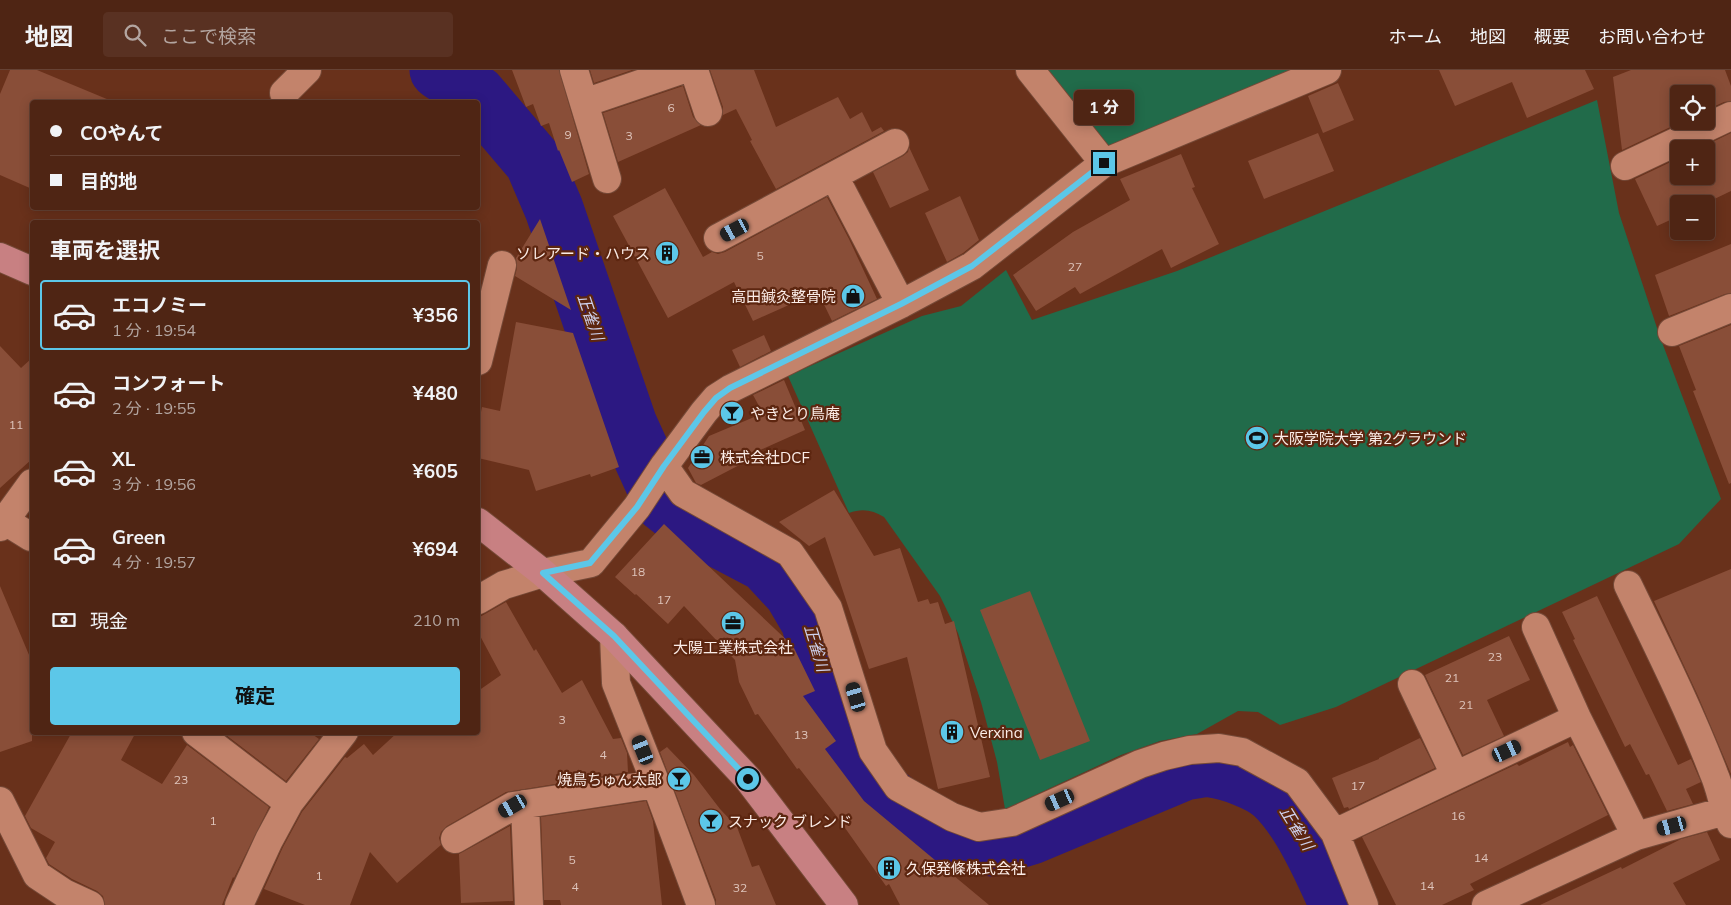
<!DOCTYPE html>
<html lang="ja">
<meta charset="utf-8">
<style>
:root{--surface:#4f2514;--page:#593122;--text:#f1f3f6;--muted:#b3a5a0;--line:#664234;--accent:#5cc7e8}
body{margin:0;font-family:Mulish,"Noto Sans JP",sans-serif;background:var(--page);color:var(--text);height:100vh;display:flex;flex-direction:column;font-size:19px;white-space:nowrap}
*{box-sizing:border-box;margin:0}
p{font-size:16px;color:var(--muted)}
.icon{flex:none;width:28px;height:28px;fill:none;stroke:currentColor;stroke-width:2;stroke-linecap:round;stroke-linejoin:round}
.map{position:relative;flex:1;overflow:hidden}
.details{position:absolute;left:30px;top:150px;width:450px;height:515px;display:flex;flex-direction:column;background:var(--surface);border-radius:5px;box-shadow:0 2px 12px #0003,0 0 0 1px var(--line)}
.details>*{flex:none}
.guide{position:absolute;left:30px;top:30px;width:450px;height:110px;border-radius:5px;box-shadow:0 2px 12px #0003,0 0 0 1px var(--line);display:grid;align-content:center;height:110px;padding:0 20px;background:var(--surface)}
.fabs{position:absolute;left:1670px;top:15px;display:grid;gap:10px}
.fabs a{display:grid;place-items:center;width:45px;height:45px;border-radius:5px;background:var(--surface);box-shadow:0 2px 12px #0003,0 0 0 1px var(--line);font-size:25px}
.end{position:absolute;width:22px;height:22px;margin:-11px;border:6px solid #5cc7e8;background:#111;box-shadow:0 0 0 2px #111}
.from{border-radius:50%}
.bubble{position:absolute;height:35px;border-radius:5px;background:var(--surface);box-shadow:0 2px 12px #0003,0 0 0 1px var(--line);font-size:16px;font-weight:700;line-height:35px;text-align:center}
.car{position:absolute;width:15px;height:30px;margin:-15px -8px;border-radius:6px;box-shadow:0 0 4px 1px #0007;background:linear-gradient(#222 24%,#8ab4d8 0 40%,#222 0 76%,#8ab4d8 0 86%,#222 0)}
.guide b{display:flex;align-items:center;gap:18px;height:48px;font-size:19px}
.guide b+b{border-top:1px solid var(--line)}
.guide i{width:12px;height:12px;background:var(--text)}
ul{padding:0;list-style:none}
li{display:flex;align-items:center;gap:15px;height:70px;margin:0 10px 8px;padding:0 10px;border:2px solid transparent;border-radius:5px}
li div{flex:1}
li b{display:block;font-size:19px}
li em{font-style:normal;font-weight:700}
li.on{border-color:var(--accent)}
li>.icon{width:45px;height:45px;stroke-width:1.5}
h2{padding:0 20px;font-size:22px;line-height:60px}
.pay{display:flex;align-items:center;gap:12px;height:55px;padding:0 20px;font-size:19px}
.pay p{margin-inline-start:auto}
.action{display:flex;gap:10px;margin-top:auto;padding:10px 20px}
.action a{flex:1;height:58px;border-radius:5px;background:var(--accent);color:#111;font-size:20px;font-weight:700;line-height:58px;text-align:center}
header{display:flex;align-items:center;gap:30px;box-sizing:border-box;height:70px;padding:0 25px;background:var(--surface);border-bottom:1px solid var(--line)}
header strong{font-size:24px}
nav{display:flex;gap:28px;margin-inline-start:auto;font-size:18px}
.search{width:350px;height:45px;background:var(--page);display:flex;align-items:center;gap:12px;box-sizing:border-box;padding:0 18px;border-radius:5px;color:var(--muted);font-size:19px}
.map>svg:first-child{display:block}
.green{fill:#216b4a}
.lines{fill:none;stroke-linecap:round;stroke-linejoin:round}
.river{stroke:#2c1882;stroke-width:59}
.building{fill:#894e38}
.minor-casing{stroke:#754937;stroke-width:30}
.secondary-casing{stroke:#754937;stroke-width:30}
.minor{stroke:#c3836b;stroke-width:28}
.secondary{stroke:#c88082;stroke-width:28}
.route{stroke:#5cc7e8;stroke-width:6}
.labels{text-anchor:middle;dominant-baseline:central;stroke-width:4.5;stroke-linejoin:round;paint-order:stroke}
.number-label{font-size:12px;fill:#dec4bb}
.poi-label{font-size:15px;fill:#fbece7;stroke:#5d2610;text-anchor:start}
.water-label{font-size:16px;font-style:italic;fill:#ced1ed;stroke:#5d2610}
</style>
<header>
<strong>地図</strong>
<div class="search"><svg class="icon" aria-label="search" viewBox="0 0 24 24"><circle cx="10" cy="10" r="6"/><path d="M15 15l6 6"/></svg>ここで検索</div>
<nav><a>ホーム</a><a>地図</a><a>概要</a><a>お問い合わせ</a></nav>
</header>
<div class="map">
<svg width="1731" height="835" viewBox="0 0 1731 835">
<rect width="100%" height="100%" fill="#69311b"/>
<path class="green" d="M1043,0H1305L1112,82Z
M1597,30L1619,143L1660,267L1721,429L1679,474L1336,637L1280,655L1258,642L1238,641L1197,664L1160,671L1121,685L1005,739L997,692L981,632L958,563L940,526L884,447C873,440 862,438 849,443L788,306L922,246L961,236L1006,200L1032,250L1177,201Z"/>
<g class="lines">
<path class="river" d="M439,0L477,25L534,92L554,139L628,355L663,432L688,452L766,493L793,522L810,551L841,660L868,710L904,740L937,762L965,774L992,777L1031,765L1184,701C1193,700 1203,697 1211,698C1229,700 1261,712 1274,724C1301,749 1324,801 1339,835"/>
</g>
<path class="building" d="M10,0H37L114,32H32V119L0,105V24Z
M512,0H559L589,104L572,112L559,80L558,81L549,53L541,56L533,34L526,37Z
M590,0H632L594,13Z
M710,0H754L776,57L838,27L850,49L862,42L872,62L881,57L884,61L776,119L750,71L752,70L736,39L723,45V37Z
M1439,0H1585L1594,19L1527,48L1512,12L1455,36Z
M1631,0H1725L1731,16V31L1724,32L1706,40V24H1679V51H1683L1622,80L1613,7Z
M1338,13L1354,50L1323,63L1308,26Z
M683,16L693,47L701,55L618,92L603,43Z
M1318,63L1334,101L1264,129L1248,91Z
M1731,63V121L1704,134H1679V146L1657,156L1635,109L1679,88V106H1706V79H1698Z
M909,77L929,120L890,138L873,102L903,86L908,82Z
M1181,84L1195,117L1192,118L1219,174L1171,198L1162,179L1080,224L1075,217L1036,241L1013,205L1073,162L1130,130L1120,109Z
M665,118L703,187L712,182L718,184L725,182L827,127L849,169L877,229L832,251L818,222L753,251L734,212L668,248L613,146Z
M960,126L979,170L963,183L947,192L925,143Z
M540,149L571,240L515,206L517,198L516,188Z
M1731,174V223L1725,224L1669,246L1655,205Z
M516,252L573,263L619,397L591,407L590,404L536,421L529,400L478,388V357L482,337L500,341Z
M1731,255V413L1729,414L1693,321L1696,320L1679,276Z
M764,265L771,281L740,297L732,280Z
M0,276L21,298L32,288V389L0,418Z
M784,310L805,360L749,385L751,389L701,415L696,413L688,398L709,366L759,345L756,337L759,336L753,325Z
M834,420L874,486L900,478L918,532L928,529L930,534L938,532L945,554L954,551L990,707L938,719L907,587L869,599L825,467L809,476L779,452Z
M664,454L793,576L815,621L803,626L836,671L825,679L864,731L989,835H900L889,814L886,816L838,748L799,698L797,699L758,644L755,645L739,612L735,590L684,536L668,554L636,524L635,525L615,507Z
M1731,499V704L1698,626L1654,531Z
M0,516L32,592V671L0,682Z
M1030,521L1090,671L1040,690L980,540Z
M1597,526L1678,695L1691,689L1701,712L1686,719L1693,734L1667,741L1649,704L1646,705L1630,674L1625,677L1573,570L1575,569L1562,542Z
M506,532L534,581L536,579L562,623L582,610L613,669L621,668L627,683L628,702L506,722L447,756L441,762L439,768L441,775L397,813L370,782L350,835H305L264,819L283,777L302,742L345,687L347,688L364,674L373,685L398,662H478V621L501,605L478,562V548Z
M1509,566L1530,610L1487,630L1504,666L1463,685L1425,605Z
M72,662H136L121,690L162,714L187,675L269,737L234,808L233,807L222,835H105L103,826L97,821L72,809L49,794L46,788L55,772L31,758L25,746Z
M222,662H309L319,669L286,711Z
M1420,668L1435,698L1349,739L1348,737L1344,738L1332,708L1379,689V688Z
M1568,672L1570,677L1573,675L1608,745L1470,814L1474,820L1442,835H1396L1362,767L1517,694L1519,696Z
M667,677L694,705L720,739L737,757L752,797L759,795L776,835H716V830L660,682Z
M646,731L653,751L662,835H561L560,830H544L541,747Z
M510,756L513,831L461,833L459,784Z
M1707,762L1720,790L1673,813L1686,835H1540L1621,797L1622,799L1681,769Z"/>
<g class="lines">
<g class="minor-casing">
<path id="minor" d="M574,0L607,109
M694,0L708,42
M1030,0L1104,93
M284,23L307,0
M584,33L681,0
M1625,96L1731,46
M834,106L901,234
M718,168L895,73
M1672,262L1731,238
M478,291L502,195
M664,396L683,423L790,483L828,538L873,681L898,717L952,747L979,757L1012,752L1140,694L1164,686L1190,680L1219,678L1242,682L1297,712L1335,763L1364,835
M5,451L31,467L32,466
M0,457L32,413
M1628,515C1658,577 1689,639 1714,704C1721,720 1723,738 1731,754
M478,530L504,515L543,503L591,493L637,437L664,396L704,342L716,328L730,319L901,234L972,196L1104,93L1327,0
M1536,557L1577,648L1636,766
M614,566L616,613L656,714L701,835
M1412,614L1455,705
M196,662L289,733
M0,731L37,805L64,823L90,835
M525,734L529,835
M1335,763L1577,648
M455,769L513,736L656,714
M239,835L269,770L289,733L344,662
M1486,835L1636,766L1725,741"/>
</g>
<g class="secondary-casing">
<path id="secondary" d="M0,187L32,201
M478,452L543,503L614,566L748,709L844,835"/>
</g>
<use href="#minor" class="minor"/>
<use href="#secondary" class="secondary"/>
</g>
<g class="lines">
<path class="route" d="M748,709L614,566L543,503L590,493L637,437L664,396L704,342L716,328L730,318L901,234L972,196L1104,93"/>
</g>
<defs>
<g id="building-disc" transform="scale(1.25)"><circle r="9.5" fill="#5cc7e8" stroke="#5d2610"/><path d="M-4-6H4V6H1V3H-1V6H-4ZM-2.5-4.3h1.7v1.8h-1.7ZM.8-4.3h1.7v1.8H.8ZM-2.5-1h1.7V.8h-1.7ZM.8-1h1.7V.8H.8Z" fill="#111"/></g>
<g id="shop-disc" transform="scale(1.25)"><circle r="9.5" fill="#5cc7e8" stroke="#5d2610"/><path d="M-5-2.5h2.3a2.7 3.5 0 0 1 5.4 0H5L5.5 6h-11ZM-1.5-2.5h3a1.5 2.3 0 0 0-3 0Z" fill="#111"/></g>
<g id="bar-disc" transform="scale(1.25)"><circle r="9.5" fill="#5cc7e8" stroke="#5d2610"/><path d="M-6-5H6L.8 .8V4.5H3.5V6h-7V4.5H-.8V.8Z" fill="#111"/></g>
<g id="stadium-disc" transform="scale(1.25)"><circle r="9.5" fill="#5cc7e8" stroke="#5d2610"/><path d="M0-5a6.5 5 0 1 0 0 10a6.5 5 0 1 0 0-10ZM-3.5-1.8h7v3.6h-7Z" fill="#111"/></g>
<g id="office-disc" transform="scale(1.25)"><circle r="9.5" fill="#5cc7e8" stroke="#5d2610"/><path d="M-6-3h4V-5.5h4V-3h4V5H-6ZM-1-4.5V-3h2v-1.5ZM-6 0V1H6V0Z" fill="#111"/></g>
</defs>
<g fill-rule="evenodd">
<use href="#building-disc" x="667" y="183"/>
<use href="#shop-disc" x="853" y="226"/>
<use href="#bar-disc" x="732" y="343"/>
<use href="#stadium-disc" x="1257" y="368"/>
<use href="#office-disc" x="702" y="387"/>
<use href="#office-disc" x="733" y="553"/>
<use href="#building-disc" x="952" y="662"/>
<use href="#bar-disc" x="679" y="709"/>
<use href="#bar-disc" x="711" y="751"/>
<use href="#building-disc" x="889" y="798"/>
</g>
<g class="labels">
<g class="number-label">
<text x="671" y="37">6</text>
<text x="568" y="64">9</text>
<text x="629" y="65">3</text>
<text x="760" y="185">5</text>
<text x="1075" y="196">27</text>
<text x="16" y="354">11</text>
<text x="638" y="501">18</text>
<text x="664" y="529">17</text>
<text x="1495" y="586">23</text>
<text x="1452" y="607">21</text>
<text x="1466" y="634">21</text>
<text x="562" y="649">3</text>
<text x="801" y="664">13</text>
<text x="603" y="684">4</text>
<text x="181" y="709">23</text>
<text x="1358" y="715">17</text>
<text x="1458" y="745">16</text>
<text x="213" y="750">1</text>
<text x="1481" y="787">14</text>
<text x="572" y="789">5</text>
<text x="319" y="805">1</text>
<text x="1427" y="815">14</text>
<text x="575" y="816">4</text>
<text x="740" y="817">32</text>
</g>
<g class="poi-label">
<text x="650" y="183" text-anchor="end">ソレアード・ハウス</text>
<text x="836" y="226" text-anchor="end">高田鍼灸整骨院</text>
<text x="750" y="343">やきとり鳥庵</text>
<text x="1274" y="368">大阪学院大学 第2グラウンド</text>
<text x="720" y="387">株式会社DCF</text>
<text x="733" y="577" text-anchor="middle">大陽工業株式会社</text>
<text x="970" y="662">Verxina</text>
<text x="662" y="709" text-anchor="end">焼鳥ちゅん太郎</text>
<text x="728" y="751">スナック ブレンド</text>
<text x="906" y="798">久保発條株式会社</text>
</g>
<g class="water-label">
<text transform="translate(591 247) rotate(71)">正雀川</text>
<text transform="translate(817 578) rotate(73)">正雀川</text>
<text transform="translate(1297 758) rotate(58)">正雀川</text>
</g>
</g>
</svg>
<div class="fabs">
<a><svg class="icon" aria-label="locate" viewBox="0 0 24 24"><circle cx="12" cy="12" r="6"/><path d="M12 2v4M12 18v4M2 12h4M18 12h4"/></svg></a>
<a>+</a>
<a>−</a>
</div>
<i class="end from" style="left:748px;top:709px"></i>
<i class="end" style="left:1104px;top:93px"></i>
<div class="bubble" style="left:1074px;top:20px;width:60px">1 分</div>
<i class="car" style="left:735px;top:160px;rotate:242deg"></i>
<i class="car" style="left:856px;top:627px;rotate:343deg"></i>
<i class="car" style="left:643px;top:680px;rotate:338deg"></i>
<i class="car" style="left:1507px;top:681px;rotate:65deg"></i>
<i class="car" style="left:1060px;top:730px;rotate:246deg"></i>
<i class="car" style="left:513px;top:736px;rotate:240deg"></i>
<i class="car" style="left:1672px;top:756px;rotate:255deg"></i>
<div class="guide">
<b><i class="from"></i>COやんて</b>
<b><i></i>目的地</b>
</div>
<section class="details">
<h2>車両を選択</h2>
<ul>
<li class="on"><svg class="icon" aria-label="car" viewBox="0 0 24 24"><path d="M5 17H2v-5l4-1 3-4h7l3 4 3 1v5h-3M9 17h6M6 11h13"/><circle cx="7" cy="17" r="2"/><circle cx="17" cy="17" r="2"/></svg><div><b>エコノミー</b><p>1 分 · 19:54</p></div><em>¥356</em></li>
<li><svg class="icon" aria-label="car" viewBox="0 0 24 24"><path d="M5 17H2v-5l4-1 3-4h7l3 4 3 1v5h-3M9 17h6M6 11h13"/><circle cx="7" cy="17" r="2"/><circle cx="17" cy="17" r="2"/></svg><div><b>コンフォート</b><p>2 分 · 19:55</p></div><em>¥480</em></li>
<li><svg class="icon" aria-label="car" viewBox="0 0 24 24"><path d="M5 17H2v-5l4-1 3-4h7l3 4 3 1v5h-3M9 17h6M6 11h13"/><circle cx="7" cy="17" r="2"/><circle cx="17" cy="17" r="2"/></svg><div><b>XL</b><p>3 分 · 19:56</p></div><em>¥605</em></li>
<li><svg class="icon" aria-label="car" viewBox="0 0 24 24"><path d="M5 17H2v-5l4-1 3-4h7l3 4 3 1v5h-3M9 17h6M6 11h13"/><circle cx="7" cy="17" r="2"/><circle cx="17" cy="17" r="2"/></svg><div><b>Green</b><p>4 分 · 19:57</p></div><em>¥694</em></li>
</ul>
<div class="pay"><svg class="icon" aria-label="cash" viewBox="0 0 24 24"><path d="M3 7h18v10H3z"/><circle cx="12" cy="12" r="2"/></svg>現金<p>210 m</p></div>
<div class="action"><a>確定</a></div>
</section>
</div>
